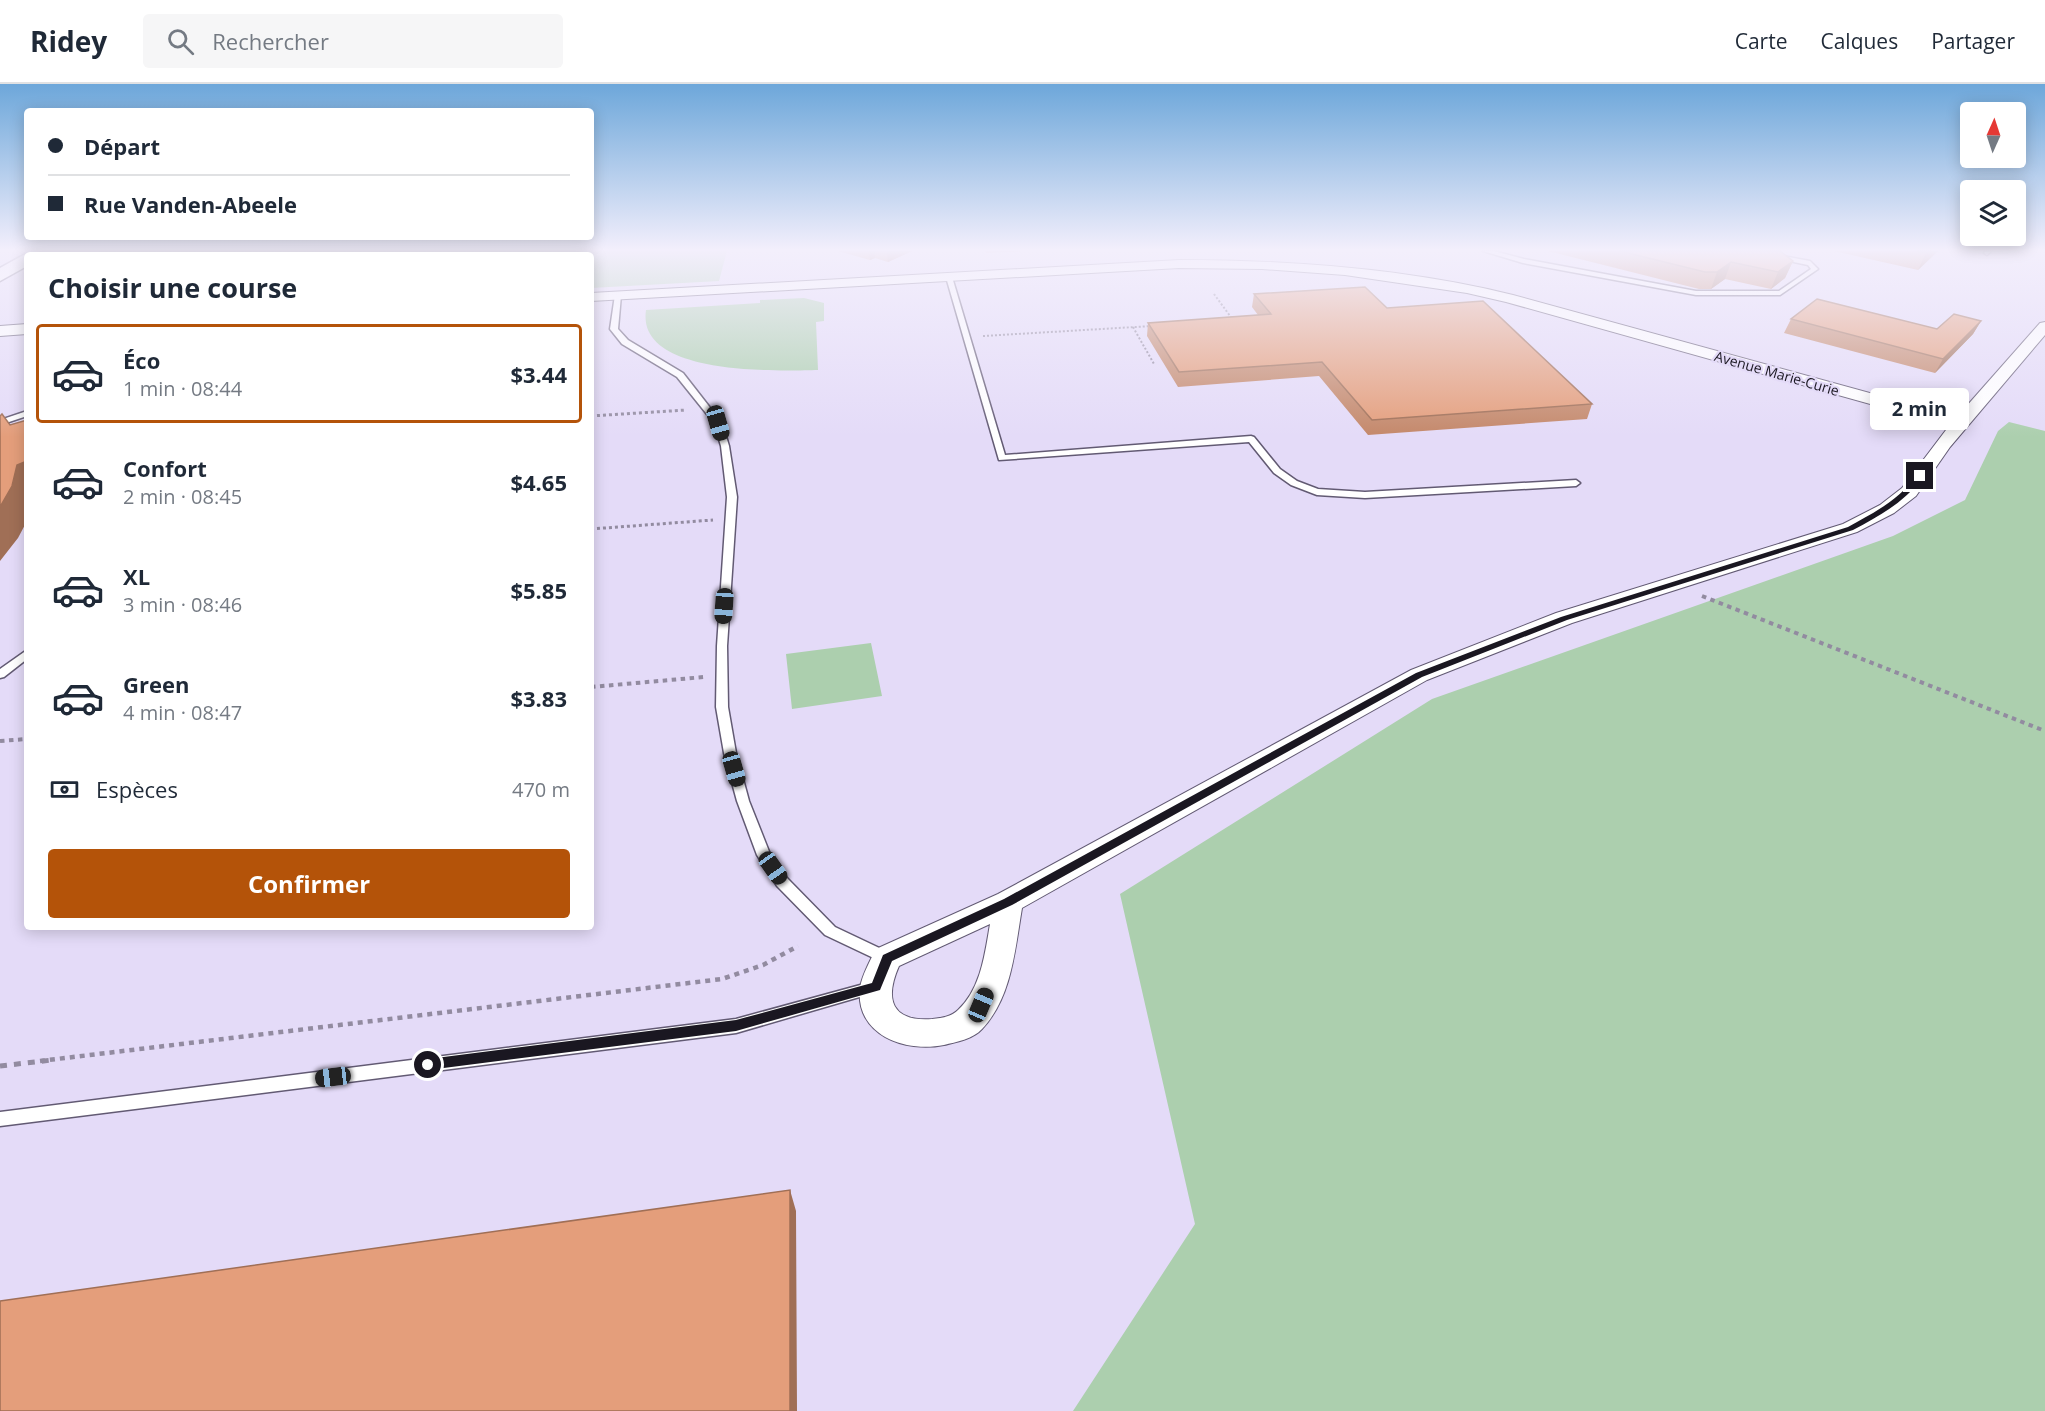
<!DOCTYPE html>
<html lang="fr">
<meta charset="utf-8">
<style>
:root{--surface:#fff;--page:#f6f6f7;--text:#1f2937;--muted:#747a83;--line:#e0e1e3;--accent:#b45309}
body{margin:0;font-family:"Open Sans",sans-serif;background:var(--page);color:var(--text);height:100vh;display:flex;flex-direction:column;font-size:22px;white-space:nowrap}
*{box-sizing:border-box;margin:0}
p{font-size:20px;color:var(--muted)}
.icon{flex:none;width:33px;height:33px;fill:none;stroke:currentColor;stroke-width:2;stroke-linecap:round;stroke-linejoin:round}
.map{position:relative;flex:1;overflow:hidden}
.details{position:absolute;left:24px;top:168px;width:570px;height:678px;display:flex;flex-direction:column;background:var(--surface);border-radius:6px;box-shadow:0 3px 15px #0003}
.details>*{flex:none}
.hud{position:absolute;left:24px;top:24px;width:570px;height:132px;border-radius:6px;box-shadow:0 3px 15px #0003;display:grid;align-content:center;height:132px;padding:0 24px;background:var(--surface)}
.needle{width:39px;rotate:3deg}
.controls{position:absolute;left:1960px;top:18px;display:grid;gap:12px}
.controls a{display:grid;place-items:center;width:66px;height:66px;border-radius:6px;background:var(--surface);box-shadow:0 3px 15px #0003;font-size:30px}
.end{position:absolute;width:27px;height:27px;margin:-14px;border:8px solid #1a1721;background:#fff;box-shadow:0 0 0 3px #fff}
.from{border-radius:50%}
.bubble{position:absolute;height:42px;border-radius:6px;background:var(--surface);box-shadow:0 3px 15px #0003;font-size:20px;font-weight:700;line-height:42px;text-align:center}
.car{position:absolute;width:18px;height:36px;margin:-18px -9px;border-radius:8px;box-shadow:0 0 4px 2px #0007;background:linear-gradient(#222 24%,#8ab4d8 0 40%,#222 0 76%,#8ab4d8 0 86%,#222 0)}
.hud b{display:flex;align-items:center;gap:21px;height:57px;font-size:22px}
.hud b+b{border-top:2px solid var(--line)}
.hud i{width:15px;height:15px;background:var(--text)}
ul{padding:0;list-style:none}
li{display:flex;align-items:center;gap:18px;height:99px;margin:0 12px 9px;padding:0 12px;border:3px solid transparent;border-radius:6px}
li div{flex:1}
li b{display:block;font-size:22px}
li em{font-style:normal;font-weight:700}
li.selected{border-color:var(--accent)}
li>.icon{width:54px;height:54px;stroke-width:1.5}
h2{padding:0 24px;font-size:27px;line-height:72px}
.pay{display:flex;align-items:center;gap:15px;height:66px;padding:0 24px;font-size:22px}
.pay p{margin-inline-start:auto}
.action{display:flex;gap:12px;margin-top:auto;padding:12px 24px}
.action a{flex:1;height:69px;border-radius:6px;background:var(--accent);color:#fff;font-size:24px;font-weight:700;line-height:69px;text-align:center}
header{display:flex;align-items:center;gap:36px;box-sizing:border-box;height:84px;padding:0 30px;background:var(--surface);border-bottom:2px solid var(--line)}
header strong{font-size:28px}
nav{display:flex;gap:33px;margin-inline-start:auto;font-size:21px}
.search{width:420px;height:54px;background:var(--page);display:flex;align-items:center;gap:15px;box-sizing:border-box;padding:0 21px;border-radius:6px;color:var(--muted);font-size:22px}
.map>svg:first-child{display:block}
.green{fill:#accfae}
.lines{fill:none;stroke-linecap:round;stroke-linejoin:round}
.lane-casing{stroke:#625a73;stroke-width:3}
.street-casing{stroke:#625a73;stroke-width:2}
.secondary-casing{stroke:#625a73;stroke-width:3}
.path-far4{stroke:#928ba0;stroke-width:2;stroke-dasharray:2 2;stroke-linecap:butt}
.path-far3{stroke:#928ba0;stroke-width:3;stroke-dasharray:3 3;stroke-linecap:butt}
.path-far2{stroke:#928ba0;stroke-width:4;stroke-dasharray:4.5 4.5;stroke-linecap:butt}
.path-far1{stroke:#928ba0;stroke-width:4.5;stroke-dasharray:5 5;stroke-linecap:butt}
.path{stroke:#928ba0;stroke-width:5;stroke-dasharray:7 7;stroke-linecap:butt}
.lane{fill:#fff;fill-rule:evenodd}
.street{fill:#fff;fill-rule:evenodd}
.secondary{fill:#fff;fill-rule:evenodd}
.wall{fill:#c4886a}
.shaded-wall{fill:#a06f56}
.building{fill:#e49e7b;stroke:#a06f56;stroke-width:1.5}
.route{fill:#1a1721}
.labels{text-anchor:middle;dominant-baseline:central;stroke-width:4.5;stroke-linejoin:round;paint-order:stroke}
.far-street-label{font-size:14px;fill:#1a1721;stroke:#e4dbf8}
</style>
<header>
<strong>Ridey</strong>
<div class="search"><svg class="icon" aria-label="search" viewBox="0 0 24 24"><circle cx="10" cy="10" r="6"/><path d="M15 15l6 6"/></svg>Rechercher</div>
<nav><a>Carte</a><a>Calques</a><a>Partager</a></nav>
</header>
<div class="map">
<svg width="2045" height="1327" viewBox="0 0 2045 1327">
<rect width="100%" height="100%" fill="#e4dbf8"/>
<path class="green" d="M100,167H727L719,197L591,204V171H95Z
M804,214L824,219V237L816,238L818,286C776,287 636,292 646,226L760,219V216Z
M2009,338L2045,347V1327H1073L1195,1140L1120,810L1432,615L1893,452L1965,416L1998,347Z
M871,559L882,612L792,625L786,570Z"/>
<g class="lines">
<g class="lane-casing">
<path id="lane" d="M1483,167H1494L1524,175L1696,207H1779L1811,185L1808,181L1742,167H1756L1810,177L1818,185L1780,211H1696L1523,179Z
M1985,167H1991L1987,171L1984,169Z
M949,191L952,193L1005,371L1251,352L1254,353L1280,385L1297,397L1318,405L1365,408L1576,396L1580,399L1576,402L1365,414L1317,411L1291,401L1274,389L1249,358L999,376L946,193Z
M618,209L621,211L618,245L628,256L683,289L722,339L729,362L737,413L727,562L728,623L736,669L749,717L770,770L787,794L835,843L892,870L894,874L892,878L887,880L882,878L825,851L777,802L757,771L737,717L724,669L716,623L717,562L727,413L721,362L714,339L677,293L622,260L610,245L615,211Z
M27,327V332L0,341V336Z
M27,566V575L4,593L0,594V585Z
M875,897L880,899L882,903L880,907L736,949L0,1042V1028L736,935Z"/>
</g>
<g class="street-casing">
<path id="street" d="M1179,176C1291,176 1404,184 1513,211L1957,333L2040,239L2045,238V251L1950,363L1916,412L1894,429L1857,448L1572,539L1427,596L1022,824C1015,865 1012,913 982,945C973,955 956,958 944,961C905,969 855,951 860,904C862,891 870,877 876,865L998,810L1411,586L1556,529L1843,440L1880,421L1902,404L1949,342L1506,218L1467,209L1345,191L1262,185L1179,184L591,217V209ZM990,840C985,869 981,905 958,926C951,933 941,934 932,935C892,938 884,916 899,882Z
M27,240V250L0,252V242Z"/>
</g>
<g class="secondary-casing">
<path id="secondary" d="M27,169L34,171H27V182L0,197V184Z"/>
</g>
<path class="path-far4" d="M1214,210L1233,236
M1133,243L1154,280
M983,252L1152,242"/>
<path class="path-far3" d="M591,332L686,326
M591,445L713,436"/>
<path class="path-far2" d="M1702,512L2045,647
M591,603L704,593
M0,657L27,655"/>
<path class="path-far1" d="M40,977L722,895L763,881L798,862"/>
<path class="path" d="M0,982L52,976"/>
<use href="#lane" class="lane"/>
<use href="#street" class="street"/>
<use href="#secondary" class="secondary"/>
</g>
<path class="wall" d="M838,167H912L888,178L875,174L870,176Z
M985,167H1028L986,169Z
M1548,167H1780L1793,177L1785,194L1771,205L1725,195L1711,205H1699Z
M1834,167H1938L1918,186Z
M1254,210L1387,224L1592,320L1587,335L1368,351L1319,292L1178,303L1147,252L1148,239L1258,231L1252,223Z
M1791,235L1937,245L1981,237L1973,250L1935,289L1784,249Z"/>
<path class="shaded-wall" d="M869,167H875V174L870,176Z
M887,167H912L888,178Z
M1929,167H1938L1918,186L1926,169Z
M1793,177L1785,194L1771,205L1778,188Z
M1731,178L1725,195L1711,205L1717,188Z
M1981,237L1973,250L1935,289L1943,275Z
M27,377V437L18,454L0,477V423L17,381Z
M790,1106L796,1127L797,1327H790Z"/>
<path class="building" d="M1620,167H1780L1793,177L1778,188L1731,178L1717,188H1705Z
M1917,167H1929L1926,169Z
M1365,203L1387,224L1483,217L1592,320L1372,336L1322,278L1179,288L1148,239L1271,230L1254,210Z
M1817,215L1937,245L1954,230L1981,237L1943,275L1791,235Z
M2,330L10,341L27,336V377L17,381L12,402L0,423V332Z
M790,1106V1327H0V1217Z"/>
<linearGradient id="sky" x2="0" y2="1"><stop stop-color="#6da7da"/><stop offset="0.47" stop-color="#f3effc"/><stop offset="1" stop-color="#f3effc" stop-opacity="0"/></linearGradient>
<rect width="2045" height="353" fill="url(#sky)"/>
<path class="route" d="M1918,390L1924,392C1905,418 1881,431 1853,446L1567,536L1422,593L1012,821L892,877L880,906L736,947L428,986L421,981L428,975L736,936L872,899L883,871L1004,815L1416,589L1561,533L1848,443C1875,428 1899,416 1918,390Z"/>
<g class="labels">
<g class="far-street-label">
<text transform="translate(1777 289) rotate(16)">Avenue Marie-Curie</text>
</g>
</g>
</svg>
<div class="controls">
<a><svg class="needle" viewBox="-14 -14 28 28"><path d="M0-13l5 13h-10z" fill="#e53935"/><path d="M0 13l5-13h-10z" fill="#747a83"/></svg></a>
<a><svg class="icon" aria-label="layers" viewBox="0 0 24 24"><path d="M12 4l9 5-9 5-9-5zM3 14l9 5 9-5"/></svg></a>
</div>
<i class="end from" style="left:428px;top:981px"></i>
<i class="end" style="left:1920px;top:392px"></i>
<div class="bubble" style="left:1870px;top:304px;width:99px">2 min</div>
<i class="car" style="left:718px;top:339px;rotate:164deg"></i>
<i class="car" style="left:724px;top:522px;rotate:184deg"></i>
<i class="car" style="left:734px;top:685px;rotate:164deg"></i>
<i class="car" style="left:773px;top:784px;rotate:145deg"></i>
<i class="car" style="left:981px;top:921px;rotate:23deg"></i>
<i class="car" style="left:333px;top:993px;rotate:263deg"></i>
<div class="hud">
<b><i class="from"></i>Départ</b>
<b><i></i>Rue Vanden-Abeele</b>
</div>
<section class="details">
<h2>Choisir une course</h2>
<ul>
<li class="selected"><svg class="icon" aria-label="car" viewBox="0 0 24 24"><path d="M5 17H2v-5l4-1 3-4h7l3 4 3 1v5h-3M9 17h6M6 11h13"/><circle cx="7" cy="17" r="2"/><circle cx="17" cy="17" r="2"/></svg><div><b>Éco</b><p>1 min · 08:44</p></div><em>$3.44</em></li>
<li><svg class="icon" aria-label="car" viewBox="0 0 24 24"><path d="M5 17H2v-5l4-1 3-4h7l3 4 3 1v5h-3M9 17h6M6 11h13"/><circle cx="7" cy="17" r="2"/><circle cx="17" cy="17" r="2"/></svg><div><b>Confort</b><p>2 min · 08:45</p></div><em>$4.65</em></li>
<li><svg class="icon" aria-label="car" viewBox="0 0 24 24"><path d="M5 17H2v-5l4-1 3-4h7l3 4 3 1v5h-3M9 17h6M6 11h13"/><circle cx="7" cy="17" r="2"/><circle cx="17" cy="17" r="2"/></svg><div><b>XL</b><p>3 min · 08:46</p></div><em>$5.85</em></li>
<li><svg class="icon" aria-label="car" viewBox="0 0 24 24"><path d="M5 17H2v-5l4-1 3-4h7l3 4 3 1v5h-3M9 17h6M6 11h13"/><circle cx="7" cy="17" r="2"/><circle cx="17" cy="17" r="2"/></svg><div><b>Green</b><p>4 min · 08:47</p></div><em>$3.83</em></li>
</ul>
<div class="pay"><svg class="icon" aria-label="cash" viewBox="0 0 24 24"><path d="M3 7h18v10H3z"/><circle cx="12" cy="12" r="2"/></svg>Espèces<p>470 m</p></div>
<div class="action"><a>Confirmer</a></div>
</section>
</div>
